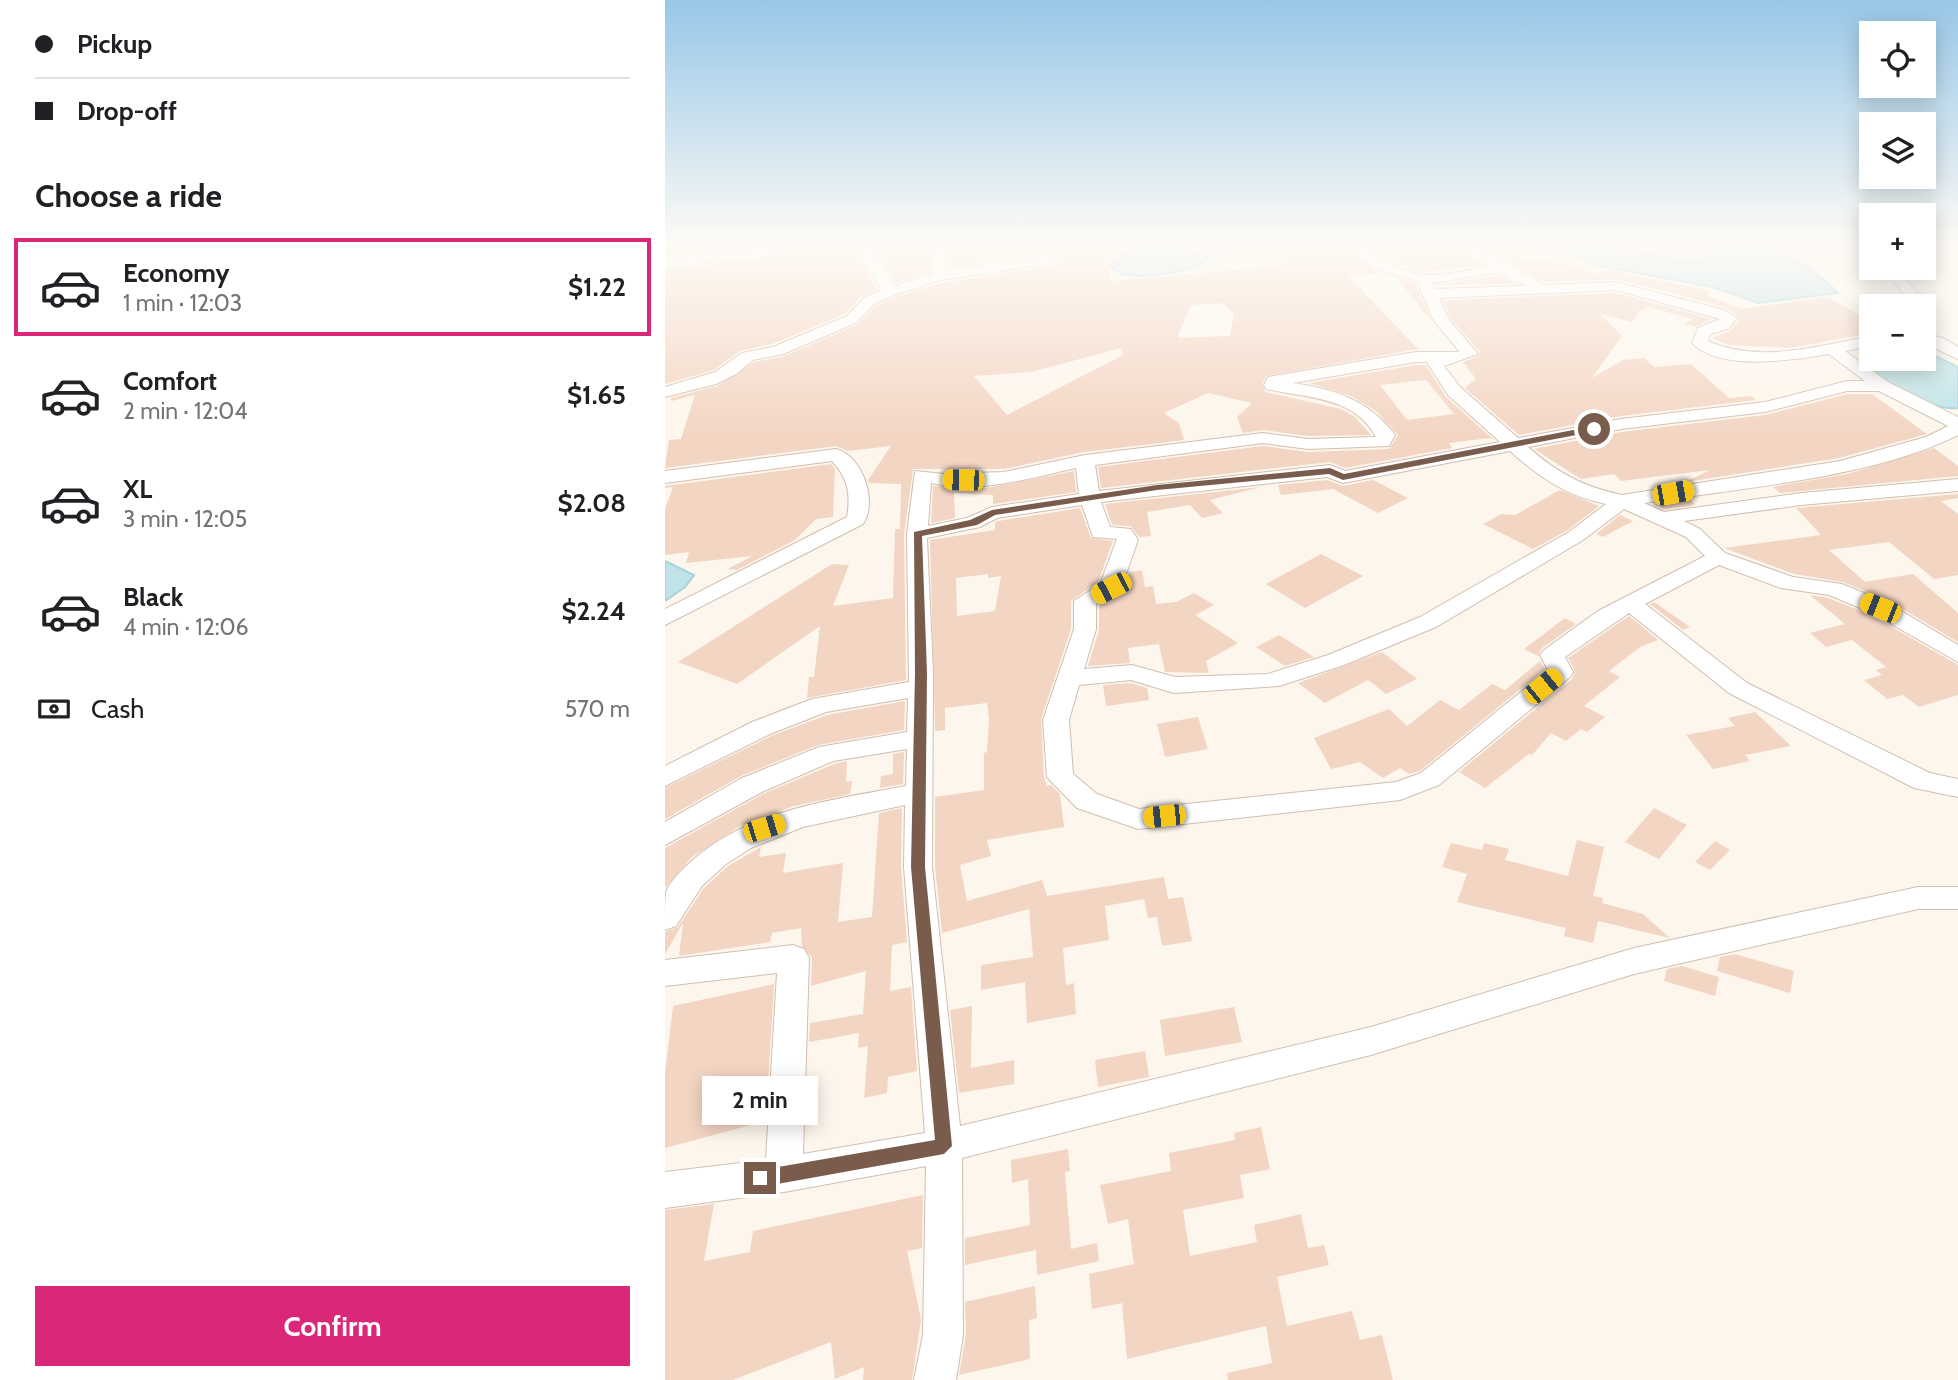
<!DOCTYPE html>
<meta charset="utf-8">
<style>
:root{--surface:#fff;--page:#f2f2f2;--text:#202124;--muted:#757577;--line:#e0e0e0;--accent:#db2777}
body{margin:0;font-family:Cabin,sans-serif;background:var(--page);color:var(--text);height:100vh;display:flex;flex-direction:column;font-size:26px;white-space:nowrap}
*{box-sizing:border-box;margin:0}
p{font-size:23px;color:var(--muted)}
.icon{flex:none;width:38px;height:38px;fill:none;stroke:currentColor;stroke-width:2;stroke-linecap:round;stroke-linejoin:round}
.map{position:relative;flex:1;overflow:hidden}
.side{display:flex;flex-direction:column;background:var(--surface);width:665px}
.side>*{flex:none}
.hud{display:grid;align-content:center;height:154px;padding:0 35px;background:var(--surface)}
.fabs{position:absolute;left:1194px;top:21px;display:grid;gap:14px}
.fabs a{display:grid;place-items:center;width:77px;height:77px;border-radius:0px;background:var(--surface);box-shadow:0 4px 18px #0003;font-size:35px}
.end{position:absolute;width:32px;height:32px;margin:-16px;border:9px solid #7a5c4d;background:#fff;box-shadow:0 0 0 4px #fff}
.from{border-radius:50%}
.bubble{position:absolute;height:49px;border-radius:0px;background:var(--surface);box-shadow:0 4px 18px #0003;font-size:23px;font-weight:700;line-height:49px;text-align:center}
.car{position:absolute;width:21px;height:42px;margin:-21px -10px;border-radius:9px;box-shadow:0 0 5px 2px #0007;background:linear-gradient(#f5c518 24%,#345 0 40%,#f5c518 0 76%,#345 0 86%,#f5c518 0)}
.hud b{display:flex;align-items:center;gap:24px;height:66px;font-size:26px}
.hud b+b{border-top:2px solid var(--line)}
.hud i{width:18px;height:18px;background:var(--text)}
ul{padding:0;list-style:none}
li{display:flex;align-items:center;gap:21px;height:98px;margin:0 14px 10px;padding:0 21px;border:4px solid transparent;border-radius:0px}
li div{flex:1}
li b{display:block;font-size:26px}
li em{font-style:normal;font-weight:700}
li.active{border-color:var(--accent)}
li>.icon{width:63px;height:63px;stroke-width:1.5}
h2{padding:0 35px;font-size:32px;line-height:84px}
.pay{display:flex;align-items:center;gap:18px;height:77px;padding:0 35px;font-size:26px}
.pay p{margin-inline-start:auto}
.cta{display:flex;gap:14px;margin-top:auto;padding:14px 35px}
.cta a{flex:1;height:80px;border-radius:0px;background:var(--accent);color:#fff;font-size:28px;font-weight:700;line-height:80px;text-align:center}
main{display:flex;flex:1;min-height:0}
.map>svg:first-child{display:block}
.water{fill:#bfe3e8;stroke:#a5d3da;stroke-width:2}
.building{fill:#f3d5c3;fill-rule:evenodd}
.lines{fill:none;stroke-linecap:round;stroke-linejoin:round}
.minor-casing{stroke:#d1beb0;stroke-width:2}
.minor{fill:#fff;fill-rule:evenodd}
.route{fill:#7a5c4d}
</style>
<main>
<section class="side">
<div class="hud">
<b><i class="from"></i>Pickup</b>
<b><i></i>Drop-off</b>
</div>
<h2>Choose a ride</h2>
<ul>
<li class="active"><svg class="icon" aria-label="car" viewBox="0 0 24 24"><path d="M5 17H2v-5l4-1 3-4h7l3 4 3 1v5h-3M9 17h6M6 11h13"/><circle cx="7" cy="17" r="2"/><circle cx="17" cy="17" r="2"/></svg><div><b>Economy</b><p>1 min · 12:03</p></div><em>$1.22</em></li>
<li><svg class="icon" aria-label="car" viewBox="0 0 24 24"><path d="M5 17H2v-5l4-1 3-4h7l3 4 3 1v5h-3M9 17h6M6 11h13"/><circle cx="7" cy="17" r="2"/><circle cx="17" cy="17" r="2"/></svg><div><b>Comfort</b><p>2 min · 12:04</p></div><em>$1.65</em></li>
<li><svg class="icon" aria-label="car" viewBox="0 0 24 24"><path d="M5 17H2v-5l4-1 3-4h7l3 4 3 1v5h-3M9 17h6M6 11h13"/><circle cx="7" cy="17" r="2"/><circle cx="17" cy="17" r="2"/></svg><div><b>XL</b><p>3 min · 12:05</p></div><em>$2.08</em></li>
<li><svg class="icon" aria-label="car" viewBox="0 0 24 24"><path d="M5 17H2v-5l4-1 3-4h7l3 4 3 1v5h-3M9 17h6M6 11h13"/><circle cx="7" cy="17" r="2"/><circle cx="17" cy="17" r="2"/></svg><div><b>Black</b><p>4 min · 12:06</p></div><em>$2.24</em></li>
</ul>
<div class="pay"><svg class="icon" aria-label="cash" viewBox="0 0 24 24"><path d="M3 7h18v10H3z"/><circle cx="12" cy="12" r="2"/></svg>Cash<p>570 m</p></div>
<div class="cta"><a>Confirm</a></div>
</section>
<div class="map">
<svg width="1293" height="1380" viewBox="0 0 1293 1380">
<rect width="100%" height="100%" fill="#fdf6ec"/>
<path class="water" d="M913,243L1019,260L1041,259L1046,250C1097,232 1137,258 1173,293L1093,303L1047,287L935,266L893,250L848,244Z
M487,247L518,249L545,257C529,273 481,279 459,274C453,273 449,269 444,266L456,254Z
M1258,350L1293,367V408C1267,411 1212,385 1199,361L1206,352V359H1258Z
M0,561L29,575L20,587L0,601Z"/>
<path class="building" d="M0,243H125L0,256Z
M206,243H265L264,272L230,283Z
M285,243H440L446,281L617,266V260L568,253L569,243H680L696,262L715,273L683,276L753,349L601,376L597,384L600,392L676,409L689,416L706,435L643,436L598,430L578,433L572,417L587,403L543,393L499,413L514,423L519,440L419,452L339,469H248L239,534L241,680L142,698L144,677H149L155,626L72,684L13,662L167,564L184,565L168,606L228,598L230,529H235L236,484L204,483L203,480L226,446L182,451L171,446L0,468L4,440L16,439L30,395L7,401L5,398L52,386L89,362L119,356L173,333L193,324L211,306L230,297L277,283L393,265L402,259L393,251L284,268ZM557,303L569,314L565,336L512,338L526,305ZM456,348L458,355L342,415L309,376L366,372Z
M700,243H729L735,249L772,243L795,254L800,253L819,265L757,272L719,258Z
M188,247L212,289L197,296L180,314L107,344L75,351L49,370L0,384V270Z
M841,249L862,259L913,266L927,274L942,270L1046,291L1041,295L1076,309L1163,297L1206,322V333L1124,348L1064,345L1047,338L1065,331L1074,320L1073,316L1060,307L952,279L880,282L827,252Z
M836,275L851,284L771,285Z
M732,278L750,283L767,322Z
M951,293L1047,319L1031,327L1019,324L1027,319L983,307L975,311L967,322L935,314L957,336L927,378L958,360L979,358L989,367L1026,364L1064,398L1086,396L1091,400L956,416L854,435L800,388L811,379L798,362L814,356L815,352L786,319L778,300Z
M751,365H761L781,397L829,440L825,438L784,443L787,448L680,468L665,462L436,488L433,467L598,446L643,452L724,449L733,435L711,411L686,396L644,383ZM761,380L789,414L742,420L715,385Z
M1182,394H1207L1262,434L1174,458L1021,482L1045,470L956,481L949,474L916,479L869,449L956,432L1100,415Z
M1269,448L1293,466V476L1115,493L1108,487L1182,474Z
M166,464L170,469L168,517L151,519L130,540L72,570L63,569L87,556L21,563L24,552L0,555V509L8,487L0,488V486Z
M409,471L411,492L328,504V495L289,493L290,518L266,523L268,486L321,488Z
M662,480L678,486L708,480L743,498L713,513L668,489L616,495L613,485Z
M596,487L545,500L558,513L537,518L525,505L482,512L486,536L474,537L466,526L447,525L440,504Z
M895,490L934,506L903,530L868,549L818,524L837,514L850,515Z
M1293,494V498L1276,501L1293,514V575L1269,579L1224,542L1164,550L1200,582L1248,574L1293,613V642L1224,601L1178,582L1129,574L1059,548L1156,535L1131,508Z
M1025,499L1030,504L1026,506L999,509L988,504Z
M415,508L426,538L448,541L433,582L406,601V629L376,719L379,777L382,786L386,785L395,794L399,827L322,840L326,856L295,865L302,901L377,880L382,896L499,877L503,899L518,897L527,941L497,946L492,917L483,918L479,899L440,906L444,940L398,948L401,985L409,983L411,1014L362,1023L360,982L316,990V965L368,957L364,909L277,933L270,867V797L319,790V753L322,752L324,719L322,703L280,708V730L270,731L265,540L330,530V522L333,521ZM323,574V578L336,576L330,611L292,616L291,578Z
M955,515L968,521L938,537L931,534Z
M656,554L698,576L640,608L601,584Z
M477,570L480,587L488,586L491,604L511,602L529,593L549,605L530,615L573,643L541,661L544,673L500,672L494,644L463,648L465,663L423,666L434,630V605L457,590L465,572Z
M1145,595L1163,598L1206,615L1293,665V695L1254,707L1238,695L1222,699L1199,680L1217,675L1211,670L1221,667L1187,640L1161,647L1145,633L1180,624Z
M989,602L1025,627L1018,630L985,604Z
M964,616L993,640L975,647L944,671L955,677L919,706L940,717L922,732L916,729L901,741L886,733L867,755L864,754L820,788L794,772L907,679L910,671L903,658Z
M900,618L911,624L877,648L873,656L859,649Z
M614,635L649,657L620,666L591,647Z
M717,652L752,679L721,694L703,680L660,703L633,683Z
M875,661L880,669L755,771L744,774L735,768L718,778L695,762L666,769L649,738L724,709L742,726L775,700L794,710L827,684L840,690Z
M466,683L482,688L484,700L441,706L438,685Z
M240,701L239,730L153,745L76,776L0,819V788L106,736L162,715Z
M1090,712L1126,746L1080,755L1085,761L1048,769L1021,735L1070,726L1063,718Z
M533,717L543,749L500,757L492,724Z
M239,752L238,784L215,788L216,776L228,774V754Z
M182,761L181,782L187,781L185,794L129,806L75,826L27,857L0,888V848L98,794L169,764Z
M237,808L236,867L242,942L227,945L225,991L246,987L252,1071L223,1077L222,1093L199,1098L203,1046L193,1048L194,1033L144,1042L145,1023L198,1014L201,971L146,986L147,958L137,946L136,928L107,933L105,942L14,956L18,923L0,954V932L13,927L39,888L63,866L96,847L94,857L121,853L118,873L178,863L173,922L207,917L214,813Z
M989,808L1022,825L994,859L960,842Z
M912,840L939,847L928,896L938,898L937,903L978,914L1005,938L933,921L928,943L899,936L901,928L792,902L802,874L777,867L786,843L817,850L819,843L844,849L840,860L903,876Z
M1050,841L1065,850L1045,870L1030,862Z
M1070,954L1129,971L1125,993L1052,971L1055,957Z
M1017,966L1054,977L1050,996L999,981L1002,969Z
M109,984L101,1121L0,1148V1074L8,1006Z
M307,1006L306,1068L349,1060V1084L294,1093L285,1010Z
M569,1007L577,1042L500,1056L495,1020Z
M480,1051L484,1077L433,1087L430,1060Z
M596,1127L605,1169L575,1175L579,1198L518,1210L525,1256L592,1242L589,1225L636,1214L643,1248L659,1245L664,1265L612,1277L622,1326L687,1311L695,1340L717,1335L728,1380H563L562,1373L607,1363L601,1326L462,1359L457,1303L427,1309L424,1274L469,1264L463,1219L443,1224L435,1185L506,1171L504,1153L570,1140L569,1133Z
M403,1149L405,1171L400,1172L406,1249L432,1243L434,1261L372,1275L371,1250L300,1265V1238L365,1225L363,1179L347,1183L346,1160Z
M258,1195L257,1248L242,1251L256,1320L247,1380H198L199,1367L170,1379L166,1342L68,1380H0V1210L49,1204L39,1261L85,1252L88,1231Z
M370,1286L372,1318L364,1320L365,1359L294,1375L301,1335L300,1302Z"/>
<g class="lines">
<g class="minor-casing">
<path id="minor" d="M148,243H203L229,286L267,274L268,243H282L281,271L393,254L400,258L393,262L276,280L229,295L209,304L192,322L172,331L118,354L88,360L71,374L51,384L0,397V387L50,372L77,353L108,347L182,316L199,298L216,290L189,243L183,247L0,267V259Z
M683,243H697C708,260 744,275 765,275C784,275 806,269 826,266L796,247L802,243H820L814,247L879,285L951,282L1059,310L1072,318L1063,329L1045,334L1043,341C1094,364 1153,346 1206,336V346L1180,351L1223,382L1293,417V435C1209,478 1074,488 979,503L999,512L1136,493L1293,479V491L1136,505L1019,521L1035,529L1060,553L1128,577L1177,584L1223,603L1293,645V662L1207,613L1164,595L1116,588L1054,565L980,604L1082,683L1265,773L1293,779V797L1249,788L1064,693L964,613L900,657L908,672L905,677L774,785L735,800L473,829L412,808L382,777L378,720L409,629V601L435,584L452,539L428,537L417,505L332,518L315,527L262,538L268,673L267,867L295,1126L706,1027L969,948L1253,887H1293V909H1253L969,974L706,1055L297,1158L298,1335L291,1380H249L258,1335L261,1166L119,1192L0,1208V1172L101,1160L112,973L0,986V960L128,945L139,949L144,958L138,1154L260,1133L239,867L240,805L138,827L86,848L61,864L37,886L11,926L0,930C0,919 0,902 1,892C6,879 19,868 29,859C87,809 168,800 241,786L242,749L168,761L97,792L0,845V822L77,778L154,747L242,732L243,698L161,712L105,734L0,786V766L87,722L147,699L244,682L242,534L250,471L279,474L339,472L420,455L598,433L643,439L711,437C689,396 641,398 601,389L599,385L603,377L609,376L751,352H795L769,321L752,281C721,271 702,272 683,243ZM837,272L860,286L770,289L767,283ZM951,290L1055,319L1033,328L1027,343C1055,372 1128,360 1164,354L1200,381H1182L1100,402L956,419L853,438L795,387L779,366L813,354L784,320L774,298ZM751,362H762L783,395L835,442L680,471L665,465L434,491L430,465L598,443L643,449L724,446L730,435C704,400 669,389 628,383ZM1182,391H1214L1283,426L1261,437L1175,461L957,495C919,487 892,473 863,447L956,429L1100,412ZM845,451C874,477 901,496 941,504L904,532L755,617L663,655L603,674L510,677L467,665L419,669L431,629V604L456,588L473,540L466,529L445,527L436,502L662,477L678,483ZM411,468L414,494L327,507L302,518L263,526L266,483C313,494 365,478 411,468ZM959,509L1021,537L1040,556L933,611L879,650L875,655L883,670L756,773L731,782L474,809L432,794L408,774L404,720L414,685L466,680L509,693L614,686L679,665L771,627L918,540Z
M1180,243H1196L1206,248V258Z
M1217,268H1231L1252,292L1250,295H1240Z
M1258,333L1278,338L1293,347V359L1258,343Z
M171,449C198,456 213,502 198,524L0,625V609L182,517C186,494 183,478 167,461L0,483V471Z"/>
</g>
<use href="#minor" class="minor"/>
</g>
<linearGradient id="sky" x2="0" y2="1"><stop stop-color="#97c7e8"/><stop offset="0.56" stop-color="#fefbf6"/><stop offset="1" stop-color="#fefbf6" stop-opacity="0"/></linearGradient>
<rect width="1293" height="436" fill="url(#sky)"/>
<path class="route" d="M929,426L932,431L678,480L664,474L492,490L330,515L312,525L257,536L262,673L260,867L287,1146L279,1154L95,1187L89,1184L87,1178L95,1170L270,1140L246,867L250,673L249,532L305,520L327,510L492,485L665,468L679,474Z"/>
</svg>
<div class="fabs">
<a><svg class="icon" aria-label="locate" viewBox="0 0 24 24"><circle cx="12" cy="12" r="6"/><path d="M12 2v4M12 18v4M2 12h4M18 12h4"/></svg></a>
<a><svg class="icon" aria-label="layers" viewBox="0 0 24 24"><path d="M12 4l9 5-9 5-9-5zM3 14l9 5 9-5"/></svg></a>
<a>+</a>
<a>−</a>
</div>
<i class="end from" style="left:929px;top:429px"></i>
<i class="end" style="left:95px;top:1178px"></i>
<div class="bubble" style="left:37px;top:1076px;width:116px">2 min</div>
<i class="car" style="left:298px;top:480px;rotate:271deg"></i>
<i class="car" style="left:1008px;top:493px;rotate:80deg"></i>
<i class="car" style="left:446px;top:588px;rotate:243deg"></i>
<i class="car" style="left:1215px;top:608px;rotate:292deg"></i>
<i class="car" style="left:878px;top:686px;rotate:51deg"></i>
<i class="car" style="left:499px;top:816px;rotate:264deg"></i>
<i class="car" style="left:99px;top:828px;rotate:73deg"></i>
</div>
</main>
